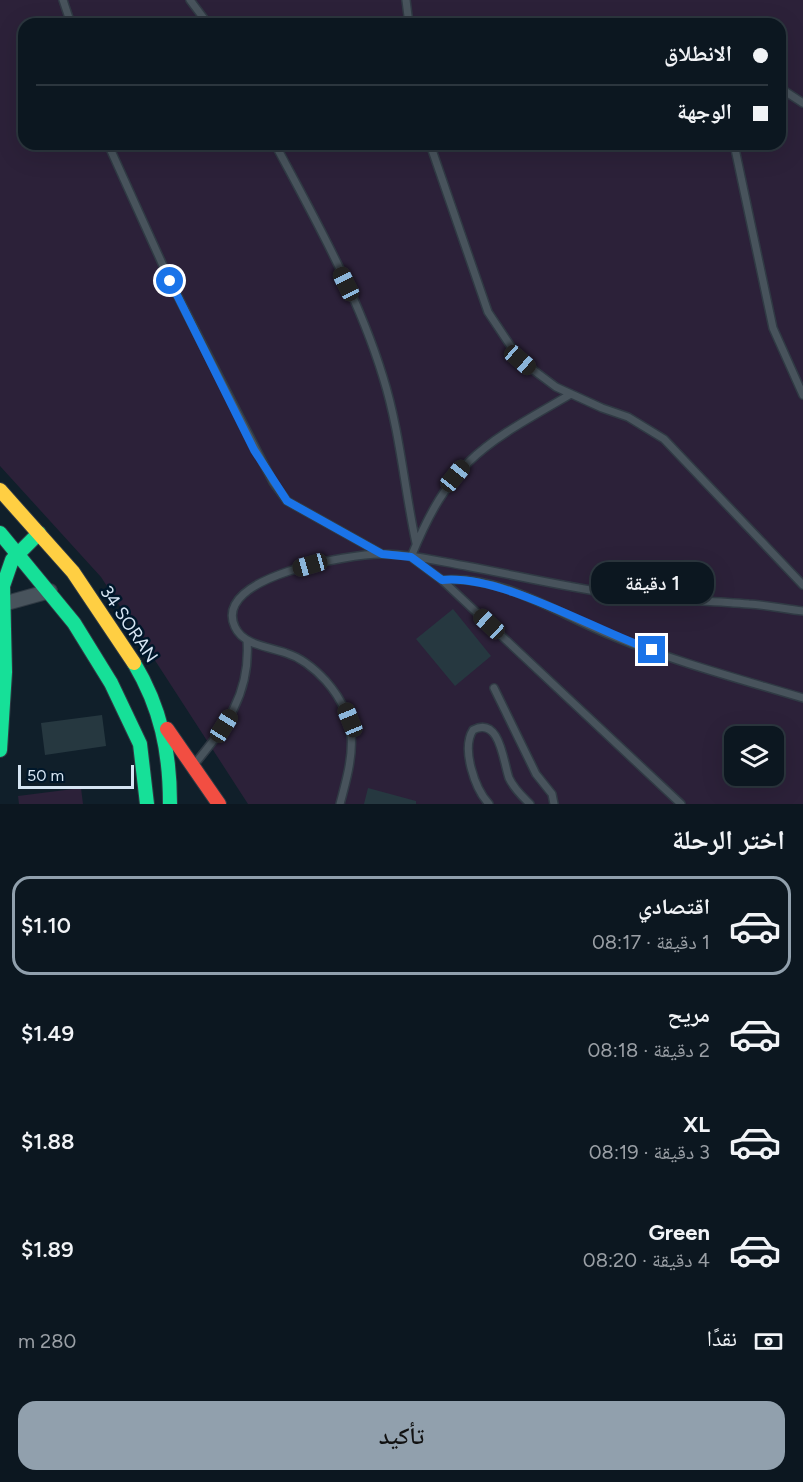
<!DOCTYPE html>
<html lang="ar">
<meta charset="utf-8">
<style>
:root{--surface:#0c1720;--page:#1a242d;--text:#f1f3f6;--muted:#9a9fa5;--line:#2c363e;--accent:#91a0ad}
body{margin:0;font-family:Figtree,"Noto Naskh Arabic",sans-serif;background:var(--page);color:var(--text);direction:rtl;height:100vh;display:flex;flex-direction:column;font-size:22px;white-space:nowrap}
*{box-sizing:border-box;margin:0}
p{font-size:20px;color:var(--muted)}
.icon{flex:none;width:33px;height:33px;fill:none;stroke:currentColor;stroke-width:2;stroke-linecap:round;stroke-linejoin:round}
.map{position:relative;height:804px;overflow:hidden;direction:ltr}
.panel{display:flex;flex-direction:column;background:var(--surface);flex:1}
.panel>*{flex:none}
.top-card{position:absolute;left:18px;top:18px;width:768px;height:132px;border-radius:18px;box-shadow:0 6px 24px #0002,0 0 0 2px var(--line);direction:rtl;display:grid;align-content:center;height:132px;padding:0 18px;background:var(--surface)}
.buttons{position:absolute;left:724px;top:726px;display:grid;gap:12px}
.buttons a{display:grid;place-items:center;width:60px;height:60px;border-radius:12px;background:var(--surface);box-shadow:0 6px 24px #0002,0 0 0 2px var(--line);font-size:30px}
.scale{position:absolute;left:18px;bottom:15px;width:116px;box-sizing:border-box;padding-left:6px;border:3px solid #d6e5f3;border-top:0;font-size:16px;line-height:21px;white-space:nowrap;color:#d6e5f3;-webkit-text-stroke:4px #00172a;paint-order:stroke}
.end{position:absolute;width:27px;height:27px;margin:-14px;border:8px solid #1a73e8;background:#fff;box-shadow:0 0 0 3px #fff}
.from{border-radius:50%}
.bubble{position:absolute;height:42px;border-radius:18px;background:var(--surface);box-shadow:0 6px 24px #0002,0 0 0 2px var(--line);font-size:20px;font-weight:600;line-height:42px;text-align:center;direction:rtl}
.car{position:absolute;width:18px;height:36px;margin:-18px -9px;border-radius:8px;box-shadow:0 0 4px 2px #0007;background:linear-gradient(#222 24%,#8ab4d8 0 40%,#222 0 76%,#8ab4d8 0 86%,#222 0)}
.top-card b{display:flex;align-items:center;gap:21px;height:57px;font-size:22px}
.top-card b+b{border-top:2px solid var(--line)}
.top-card i{width:15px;height:15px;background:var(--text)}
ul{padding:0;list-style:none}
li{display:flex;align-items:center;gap:18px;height:99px;margin:0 12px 9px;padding:0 6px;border:3px solid transparent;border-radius:18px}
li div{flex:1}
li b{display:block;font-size:22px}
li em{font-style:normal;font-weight:600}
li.selected{border-color:var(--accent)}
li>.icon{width:54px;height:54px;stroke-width:1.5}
h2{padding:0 18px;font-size:27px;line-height:72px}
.pay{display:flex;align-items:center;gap:15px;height:66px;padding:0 18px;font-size:22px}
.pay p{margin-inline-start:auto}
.primary-button{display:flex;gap:12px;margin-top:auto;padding:12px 18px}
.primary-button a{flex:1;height:69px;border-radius:18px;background:var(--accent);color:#111;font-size:24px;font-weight:600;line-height:69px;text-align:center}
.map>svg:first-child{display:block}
.green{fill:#2c2139;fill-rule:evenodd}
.building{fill:#263840}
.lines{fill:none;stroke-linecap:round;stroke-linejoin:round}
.lane-casing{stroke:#303a44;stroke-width:10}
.street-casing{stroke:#303a44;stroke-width:16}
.fast-casing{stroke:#303a44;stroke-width:16}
.slow-casing{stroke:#303a44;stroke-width:16}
.jam-casing{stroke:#303a44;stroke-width:16}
.lane{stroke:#48535c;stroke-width:7}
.street{stroke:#48535c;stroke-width:14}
.fast{stroke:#16e098;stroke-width:14}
.slow{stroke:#ffcf43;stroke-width:14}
.jam{stroke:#f24e42;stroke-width:14}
.route{stroke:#1a73e8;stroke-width:8}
.labels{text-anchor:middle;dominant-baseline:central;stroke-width:5;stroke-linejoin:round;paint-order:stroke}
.street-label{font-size:18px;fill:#d6e5f3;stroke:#00172a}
</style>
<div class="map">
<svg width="803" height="804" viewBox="0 0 803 804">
<rect width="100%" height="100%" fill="#101f2a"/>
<path class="green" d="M0,0H803V804H248L101,577L0,466ZM24,24H780V144H24ZM735,736H774V776H735Z
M81,788L83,804H19L18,796Z"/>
<path class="building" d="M453,609L491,656L455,686L416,639Z
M102,715L106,746L45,755L41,723Z
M368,788L416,801V804H364Z"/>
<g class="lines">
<g class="lane-casing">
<path id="lane" d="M63,0L71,24
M190,0L208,24
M406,0L409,24
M780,88L803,103
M108,144L170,281L273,482L287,501L382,554
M275,144C315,219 358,295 383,377C400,431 404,487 416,543
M430,144L488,312L520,360L556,387L602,408L628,417L664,439L803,585
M734,144L773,328L803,395
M571,394C483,445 451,459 411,557L442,580L681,804
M442,580C502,574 561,616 615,637C676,662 740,679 803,698
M494,688L536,774L552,794L554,804
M193,766C226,726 251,694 247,640
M340,804C353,756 362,722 326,681C315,669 302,658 286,653C269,647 243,645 235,627C211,576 352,554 381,554C409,554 439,561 466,566C514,575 561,586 609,593C655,600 702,600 749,604C767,605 785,609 803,611
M489,804C475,789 461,749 473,730C500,716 503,761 509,778C514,789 522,796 530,804"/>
</g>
<g class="street-casing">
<path id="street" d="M3,604L50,591"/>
</g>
<g class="fast-casing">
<path id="fast" d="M0,533L74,623L111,683L140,744L147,804
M134,663C161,708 170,752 170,804
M0,750L5,672L3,586L12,560L39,533"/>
</g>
<g class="slow-casing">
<path id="slow" d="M0,490L73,572L134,663"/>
</g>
<g class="jam-casing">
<path id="jam" d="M167,729L219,804"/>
</g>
<use href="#lane" class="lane"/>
<use href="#street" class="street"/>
<use href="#fast" class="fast"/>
<use href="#slow" class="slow"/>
<use href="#jam" class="jam"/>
</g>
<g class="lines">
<path class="route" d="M170,281L254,450L287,501L382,554L411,557L442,580C501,574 594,630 652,650"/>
</g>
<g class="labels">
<g class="street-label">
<text transform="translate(129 624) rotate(56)">34 SORAN</text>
</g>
</g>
</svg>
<div class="buttons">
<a><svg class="icon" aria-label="layers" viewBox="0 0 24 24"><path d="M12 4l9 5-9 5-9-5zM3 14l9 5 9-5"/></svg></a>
</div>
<div class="scale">50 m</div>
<i class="end from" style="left:170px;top:281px"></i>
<i class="end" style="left:652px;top:650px"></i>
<div class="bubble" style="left:591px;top:562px;width:123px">1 دقيقة</div>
<i class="car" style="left:346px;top:284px;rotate:334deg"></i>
<i class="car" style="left:520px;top:360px;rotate:131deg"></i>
<i class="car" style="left:455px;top:476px;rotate:39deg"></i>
<i class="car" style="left:310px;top:565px;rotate:254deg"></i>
<i class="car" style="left:489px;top:624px;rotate:313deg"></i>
<i class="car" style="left:350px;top:720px;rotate:338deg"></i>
<i class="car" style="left:224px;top:726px;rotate:32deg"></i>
<div class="top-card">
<b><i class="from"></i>الانطلاق</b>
<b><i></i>الوجهة</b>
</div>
</div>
<section class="panel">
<h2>اختر الرحلة</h2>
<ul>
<li class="selected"><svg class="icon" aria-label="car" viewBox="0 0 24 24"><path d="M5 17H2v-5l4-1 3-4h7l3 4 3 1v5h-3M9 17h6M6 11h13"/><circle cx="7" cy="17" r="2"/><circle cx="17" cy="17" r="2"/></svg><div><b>اقتصادي</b><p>1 دقيقة · 08:17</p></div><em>$1.10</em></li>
<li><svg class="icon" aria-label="car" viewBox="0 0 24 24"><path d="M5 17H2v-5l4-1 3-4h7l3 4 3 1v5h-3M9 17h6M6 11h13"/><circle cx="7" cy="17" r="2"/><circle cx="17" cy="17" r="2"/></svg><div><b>مريح</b><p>2 دقيقة · 08:18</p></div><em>$1.49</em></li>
<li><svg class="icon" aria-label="car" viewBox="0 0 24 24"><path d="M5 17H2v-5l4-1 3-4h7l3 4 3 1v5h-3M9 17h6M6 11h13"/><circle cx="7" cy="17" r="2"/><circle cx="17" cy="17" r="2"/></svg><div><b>XL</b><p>3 دقيقة · 08:19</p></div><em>$1.88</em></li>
<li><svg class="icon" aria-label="car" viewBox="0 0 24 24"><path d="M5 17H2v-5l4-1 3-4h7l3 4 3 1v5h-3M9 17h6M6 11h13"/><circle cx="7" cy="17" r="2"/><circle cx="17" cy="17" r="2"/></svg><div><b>Green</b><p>4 دقيقة · 08:20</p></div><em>$1.89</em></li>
</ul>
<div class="pay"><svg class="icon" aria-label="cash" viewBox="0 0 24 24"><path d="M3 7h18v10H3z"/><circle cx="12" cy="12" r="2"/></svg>نقدًا<p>280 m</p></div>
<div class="primary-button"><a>تأكيد</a></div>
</section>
